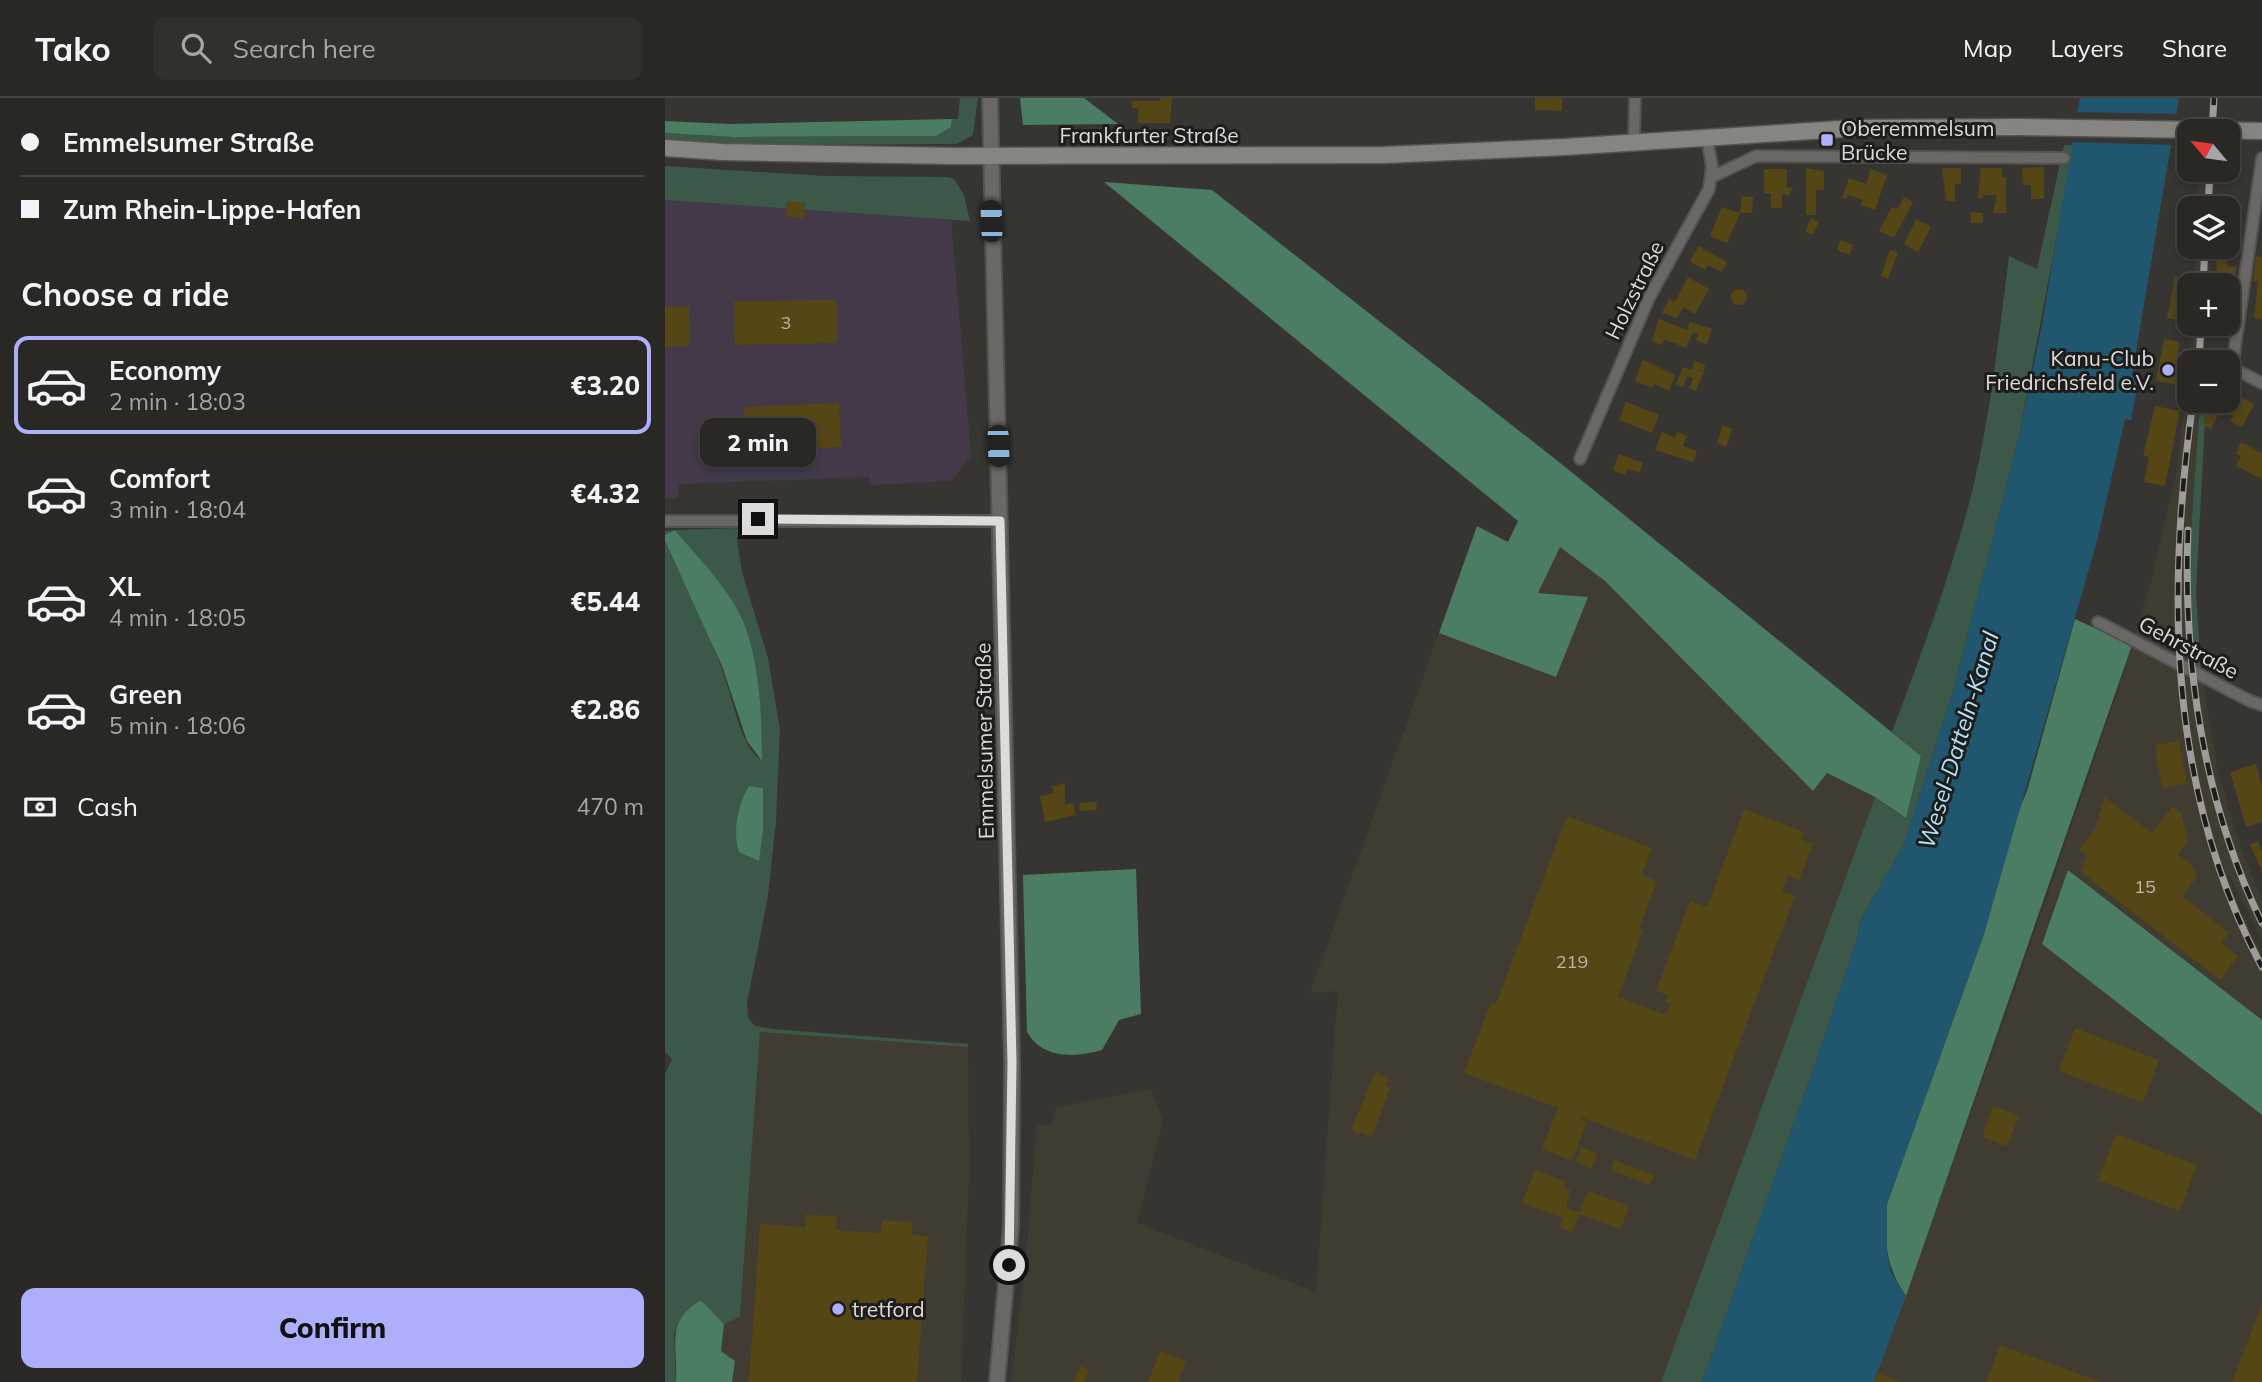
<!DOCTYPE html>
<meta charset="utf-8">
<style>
:root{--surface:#292825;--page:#31302d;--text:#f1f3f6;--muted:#a5a6a7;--line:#454442;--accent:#adaffb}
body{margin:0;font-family:Mulish,sans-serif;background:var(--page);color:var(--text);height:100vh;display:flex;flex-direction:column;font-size:26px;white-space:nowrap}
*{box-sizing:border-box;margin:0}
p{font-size:23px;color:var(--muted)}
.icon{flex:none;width:38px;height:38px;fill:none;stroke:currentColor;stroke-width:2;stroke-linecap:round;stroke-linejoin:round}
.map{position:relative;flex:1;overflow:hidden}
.sheet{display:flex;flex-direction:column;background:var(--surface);width:665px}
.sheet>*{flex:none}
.guide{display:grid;align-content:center;height:154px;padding:0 21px;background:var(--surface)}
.needle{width:46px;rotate:299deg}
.buttons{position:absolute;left:1512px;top:21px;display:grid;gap:14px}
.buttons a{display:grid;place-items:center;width:63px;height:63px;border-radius:14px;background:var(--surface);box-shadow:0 4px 10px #0003,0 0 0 2px var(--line);font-size:35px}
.end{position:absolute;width:32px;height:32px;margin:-16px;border:9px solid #dddcda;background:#111;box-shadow:0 0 0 4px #111}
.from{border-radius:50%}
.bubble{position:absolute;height:49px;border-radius:14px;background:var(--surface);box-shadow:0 4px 10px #0003,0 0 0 2px var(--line);font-size:23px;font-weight:800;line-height:49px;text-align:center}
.car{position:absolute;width:21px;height:42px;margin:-21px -10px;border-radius:9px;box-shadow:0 0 5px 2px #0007;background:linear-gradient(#222 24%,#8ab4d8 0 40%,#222 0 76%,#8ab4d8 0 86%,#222 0)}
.guide b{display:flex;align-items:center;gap:24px;height:66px;font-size:26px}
.guide b+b{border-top:2px solid var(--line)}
.guide i{width:18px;height:18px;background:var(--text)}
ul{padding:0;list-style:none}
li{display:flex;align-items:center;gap:21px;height:98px;margin:0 14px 10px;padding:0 7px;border:4px solid transparent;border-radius:14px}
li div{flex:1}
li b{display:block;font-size:26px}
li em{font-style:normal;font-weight:800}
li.active{border-color:var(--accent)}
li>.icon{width:63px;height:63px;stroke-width:1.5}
h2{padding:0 21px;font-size:32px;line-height:84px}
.pay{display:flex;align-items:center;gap:18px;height:77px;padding:0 21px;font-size:26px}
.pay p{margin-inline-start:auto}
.action{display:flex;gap:14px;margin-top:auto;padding:14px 21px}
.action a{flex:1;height:80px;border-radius:14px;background:var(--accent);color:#111;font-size:28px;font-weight:800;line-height:80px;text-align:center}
header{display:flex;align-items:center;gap:42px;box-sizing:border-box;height:98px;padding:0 35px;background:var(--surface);border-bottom:2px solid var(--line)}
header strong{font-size:33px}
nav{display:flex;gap:38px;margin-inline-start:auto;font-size:24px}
.search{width:490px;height:63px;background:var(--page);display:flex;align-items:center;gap:18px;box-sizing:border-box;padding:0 24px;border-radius:14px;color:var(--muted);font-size:26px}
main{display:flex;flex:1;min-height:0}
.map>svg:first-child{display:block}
.commercial{fill:#433949}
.built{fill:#403c32}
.green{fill:#3b5848}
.forest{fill:#4b7d62}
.water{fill:#20576e}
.pier{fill:#373531}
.building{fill:#554616}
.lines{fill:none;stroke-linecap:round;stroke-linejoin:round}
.minor-casing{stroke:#55534f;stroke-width:14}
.tertiary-casing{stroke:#55534f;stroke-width:18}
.secondary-casing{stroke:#55534f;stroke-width:19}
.minor{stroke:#696866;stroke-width:10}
.tertiary{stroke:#696866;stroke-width:14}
.secondary{stroke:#868581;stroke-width:16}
.rail-casing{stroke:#9d9c99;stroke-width:7}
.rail{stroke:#1e1d1b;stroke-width:4.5;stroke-dasharray:13;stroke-linecap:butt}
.secondary-bridge-casing{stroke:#55534f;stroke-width:19;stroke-linecap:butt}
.secondary-bridge{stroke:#868581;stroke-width:16}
.route{stroke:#dddcda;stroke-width:9}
.poi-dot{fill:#adaffb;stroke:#1e1d1b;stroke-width:2.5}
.labels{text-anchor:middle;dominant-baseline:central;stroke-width:6;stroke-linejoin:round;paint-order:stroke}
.number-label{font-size:18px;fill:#bbb6a9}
.poi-label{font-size:21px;fill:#dddcda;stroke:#1e1d1b;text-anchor:start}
.street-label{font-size:21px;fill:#dddcda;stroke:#1e1d1b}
.water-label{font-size:23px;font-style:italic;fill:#b3e3fa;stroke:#1e1d1b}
</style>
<header>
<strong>Tako</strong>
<div class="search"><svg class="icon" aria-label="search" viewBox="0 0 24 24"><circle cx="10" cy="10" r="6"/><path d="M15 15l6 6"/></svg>Search here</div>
<nav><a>Map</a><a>Layers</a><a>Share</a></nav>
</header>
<main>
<section class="sheet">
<div class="guide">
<b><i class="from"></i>Emmelsumer Straße</b>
<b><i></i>Zum Rhein-Lippe-Hafen</b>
</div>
<h2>Choose a ride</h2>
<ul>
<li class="active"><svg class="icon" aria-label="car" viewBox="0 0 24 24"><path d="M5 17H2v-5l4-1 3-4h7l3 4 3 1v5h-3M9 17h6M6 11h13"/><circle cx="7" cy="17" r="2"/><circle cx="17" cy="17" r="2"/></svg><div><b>Economy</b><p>2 min · 18:03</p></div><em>€3.20</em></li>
<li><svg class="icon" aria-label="car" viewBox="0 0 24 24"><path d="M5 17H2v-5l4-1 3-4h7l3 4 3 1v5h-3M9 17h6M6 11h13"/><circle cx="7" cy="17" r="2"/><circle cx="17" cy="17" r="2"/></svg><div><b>Comfort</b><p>3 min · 18:04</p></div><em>€4.32</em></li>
<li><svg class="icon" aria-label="car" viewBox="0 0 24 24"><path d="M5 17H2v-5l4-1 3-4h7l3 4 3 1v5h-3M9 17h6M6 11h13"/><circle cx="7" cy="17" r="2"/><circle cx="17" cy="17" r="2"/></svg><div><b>XL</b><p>4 min · 18:05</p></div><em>€5.44</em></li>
<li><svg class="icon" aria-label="car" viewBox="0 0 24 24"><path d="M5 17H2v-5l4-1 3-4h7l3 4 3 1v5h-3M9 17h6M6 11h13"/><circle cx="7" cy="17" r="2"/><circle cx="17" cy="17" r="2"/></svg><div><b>Green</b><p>5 min · 18:06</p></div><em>€2.86</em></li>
</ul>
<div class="pay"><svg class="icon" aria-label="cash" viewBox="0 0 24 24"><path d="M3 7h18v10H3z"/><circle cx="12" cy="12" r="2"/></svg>Cash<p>470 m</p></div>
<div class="action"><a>Confirm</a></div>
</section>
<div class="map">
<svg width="1597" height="1284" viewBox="0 0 1597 1284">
<rect width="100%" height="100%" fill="#373531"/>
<path class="commercial" d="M0,102L286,120L306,358L286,383L206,387L204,379L14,386L13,400L0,401Z"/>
<path class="built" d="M1534,72H1551L1548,110H1532Z
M1531,149H1546L1543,187H1529Z
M1527,226H1540L1538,264H1525Z
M1524,273V303H1535L1527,459L1530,557L1536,572L1553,674L1571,736L1597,803V842L1564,776L1570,801L1597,857V922L1404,772L1377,846L1597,1017V1284H1209L1351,888L1456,584L1486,484L1511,376Z
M895,448L940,483L1148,692L1161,675L1210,699L996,1284H346L361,1161L372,1026L386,1028L391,1009L486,991L498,1021L472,1125L651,1194L673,893L645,895L774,535L891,579L922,499L873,495Z
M95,934L303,949L304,1077L296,1284H67L70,1263L56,1253L59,1226L75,1218Z"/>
<path class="green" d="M295,0H313L308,37L292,46L104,47L0,42V35L69,39L271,38L286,29L287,21H293Z
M1399,47H1409L1354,338L1287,597L1238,748L1195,823L1192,842L1157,946L1037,1284H996L1210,699L1240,720L1256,658L1227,634C1257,554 1287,474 1308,390C1326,314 1334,236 1344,158L1372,171Z
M0,68L160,78L282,79L289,81L299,97L305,123L0,102Z
M1535,303H1541L1531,494L1536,572L1533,571C1516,495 1531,382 1535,303Z
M77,430L72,441L77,474L103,560L115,632L111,723L103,798L82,905L83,920L90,928L107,931L303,946V949L95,934L75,1219L59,1226L36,1202L9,1235L11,1284H0V976L7,961L0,954V443C22,494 50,543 65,596C71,616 79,652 97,662C97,618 94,570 79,528C67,493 33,461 10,432L0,437V433L10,432Z"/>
<path class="forest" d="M355,0H419L453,26L358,27Z
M287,21L286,29L271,38L69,39L0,35V23L64,26Z
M439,84L547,92L894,364L1256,658L1241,720L1210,699L1162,675L1148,693L940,483L895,449L873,495L923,499L891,579L774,535L812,428L843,444L853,423Z
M10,432C33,460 67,493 80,528C95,571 97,618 97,663L82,643L57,568L0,443V437Z
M1410,521L1467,547L1241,1198C1221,1170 1218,1140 1222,1106L1319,836L1351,719L1362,693Z
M84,688L98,690V731L94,763L74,754C67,734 73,706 84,688Z
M471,771L476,916L454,922L437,952C409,960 378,961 362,934L358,777Z
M1403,772L1597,922V1017L1377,846Z
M36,1202L59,1226L56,1253L70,1263L67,1284H11C13,1247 0,1223 36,1202Z"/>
<path class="water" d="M1415,0H1514L1467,277L1474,279L1466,322L1460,321L1432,443L1319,836L1222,1106V1155L1226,1174L1241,1198L1209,1284H1037L1157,946L1192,842L1195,823L1238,748L1287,597L1354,338L1377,227Z"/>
<path class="pier" d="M1410,14L1515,16L1510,47L1406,44Z"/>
<path class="building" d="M495,0H507L505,25H473V10H467V3H495Z
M870,0H897V13L870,12Z
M1379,69V101H1366V87H1358L1357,70Z
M1141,70L1159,73V92H1151V117H1141Z
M1277,70H1296V86H1290V103H1281Z
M1316,70H1337V79H1341V115H1328L1332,97H1318V100H1313Z
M1099,71H1122V90L1128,89L1124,98L1117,95V110H1106V95H1099Z
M1205,71L1222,77L1210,112L1196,107L1197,102L1183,97L1181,101L1177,100L1184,80L1201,86Z
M1077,98L1088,99L1087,115H1075Z
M1239,99L1248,104L1229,140L1214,133L1227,109L1233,111Z
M122,103L140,105L139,120L121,119Z
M1057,109L1075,115L1062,145L1045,138Z
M1306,114L1318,115V125H1306Z
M1146,120L1154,124L1148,137L1140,134Z
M1251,121L1266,129L1253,154L1239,146Z
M1175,142L1188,147L1185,157L1172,152Z
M1033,148L1062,164L1057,174L1043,167L1040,172L1025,164Z
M1225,152L1233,154L1223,181L1216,178Z
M1552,155H1556L1555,162H1562V168L1571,169L1564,218L1563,187H1551Z
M1591,158L1597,159V221L1589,220L1593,183H1588Z
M1023,179L1044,191L1030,216L1018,209L1012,220L997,215L1004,201L1010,204Z
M1510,179L1528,183V187H1524V224L1502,220Z
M1066 199a8 8 0 1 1 16 0a8 8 0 1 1-16 0Z
M172,202V245L70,247L69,203Z
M24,208L25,248L0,249V209Z
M994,221L1022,232L1025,224L1047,231L1042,246L1031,242L1033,236L1028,234L1021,250L999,241L997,247L987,243Z
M1499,241L1514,244L1510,286L1491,283Z
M978,262L1010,277L1004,293L989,286L987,290L970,283Z
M1029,263L1040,267L1039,273L1032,271L1039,274L1031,293L1024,290L1028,280L1022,278L1018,289L1011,286L1018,269L1027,272Z
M1567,295L1589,306L1577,329L1565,323L1569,318L1558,313Z
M1541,303L1557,309L1546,331L1539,328Z
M961,304L994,317L987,335L954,322Z
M174,305L176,349L81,353L79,309Z
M1490,308L1515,313L1500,388L1479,384L1484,359L1478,358Z
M1058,327L1067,331L1061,349L1052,345Z
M997,334L1010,340L1012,334L1022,338L1018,348L1032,353L1028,364L990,352Z
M1576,344L1597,355V381L1571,368L1576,358L1571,356Z
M954,356L978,365L974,375L963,371L960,377L948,372Z
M1514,643L1522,686L1497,690L1490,647Z
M1591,666L1597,688V724L1581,729L1565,674Z
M400,685V707L408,705L411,717L380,724L375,698L389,695L387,688Z
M1440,699L1487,735L1507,709L1516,715L1523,743L1513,756L1526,766L1532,779L1517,798L1564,835L1556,845L1573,858L1555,882L1416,774L1422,757L1414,752L1430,731Z
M431,704L432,712L415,713L414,705Z
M1079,711L1139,734L1136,742L1148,746L1134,782L1123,778L1117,793L1130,798L1030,1062L913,1018L922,1024L907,1063L877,1051L893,1010L799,975L826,904L831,906L902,718L987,750L977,777L992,783L974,831L978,833L953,899L1001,917L1005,906L1000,904L1003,897L991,893L1025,803L1042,809Z
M1593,743L1597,754V773L1585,747Z
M1410,930L1494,962L1478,1005L1394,973Z
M711,973L724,982L720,988L725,990L707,1039L695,1034L693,1037L686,1031Z
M1328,1008L1354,1018L1342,1048L1317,1039Z
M1451,1036L1532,1067L1515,1113L1433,1082Z
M917,1049L932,1055L926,1070L911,1064Z
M949,1062L989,1077L985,1087L946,1072Z
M870,1072L901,1084L899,1090L905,1092L901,1110L915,1114L907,1134L894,1129L898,1120L857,1105Z
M923,1093L964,1108L956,1131L914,1116Z
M141,1116L172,1119L171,1132L216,1135L217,1122L247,1124V1137L263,1138L252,1284H84L95,1126L140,1129Z
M1597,1206V1284H1567Z
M1335,1247L1436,1284H1321Z
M495,1253L521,1263L513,1284H483Z
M415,1268L424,1272L419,1284H408Z
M1212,1275L1236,1284H1209Z"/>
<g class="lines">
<g class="minor-casing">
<path id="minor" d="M969,44L970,0
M1597,60L1567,270L1597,285
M1047,79L1091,58L1399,60
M915,361L984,200L1044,91L1047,68L1042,40
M0,423H335
M1433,524L1585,603L1597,607"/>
</g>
<g class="tertiary-casing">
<path id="tertiary" d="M325,0L347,965L346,1128L332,1284"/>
</g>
<g class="secondary-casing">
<path id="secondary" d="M0,50L58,54L288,58L719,57L900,49L1192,30L1357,29"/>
</g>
<use href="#minor" class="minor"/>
<use href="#tertiary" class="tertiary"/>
<use href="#secondary" class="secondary"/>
<g class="rail-casing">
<path id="rail" d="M1547,33L1549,0
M1543,110L1545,72
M1538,187L1540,149
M1534,264L1536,226
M1528,303C1501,496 1503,693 1597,869
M1523,432C1518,566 1538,704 1597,825"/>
</g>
<use href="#rail" class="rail"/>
<g class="secondary-bridge-casing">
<path id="secondary-bridge" d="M1357,29L1597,33"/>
</g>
<use href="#secondary-bridge" class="secondary-bridge"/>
</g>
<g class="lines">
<path class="route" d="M93,421L335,423L347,965L344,1167"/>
</g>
<g class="poi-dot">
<rect x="1155" y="35" width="14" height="14" rx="3.5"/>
<circle cx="1503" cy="272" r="7"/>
<circle cx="173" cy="1211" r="7"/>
</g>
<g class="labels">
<g class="number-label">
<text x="121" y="224">3</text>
<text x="1480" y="788">15</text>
<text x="907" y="863">219</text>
</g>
<g class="poi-label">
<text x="1176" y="30">Oberemmelsum<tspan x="1176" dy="24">Brücke</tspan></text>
<text x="1489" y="260" text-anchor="end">Kanu-Club<tspan x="1489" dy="24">Friedrichsfeld e.V.</tspan></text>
<text x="187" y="1211">tretford</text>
</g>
<g class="street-label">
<text x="484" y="37">Frankfurter Straße</text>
<text transform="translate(969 192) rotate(-64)">Holzstraße</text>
<text transform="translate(1524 549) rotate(28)">Gehrstraße</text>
<text transform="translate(319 643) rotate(-91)">Emmelsumer Straße</text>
</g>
<g class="water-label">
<text transform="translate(1293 642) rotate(-73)">Wesel-Datteln-Kanal</text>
</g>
</g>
</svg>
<div class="buttons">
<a><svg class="needle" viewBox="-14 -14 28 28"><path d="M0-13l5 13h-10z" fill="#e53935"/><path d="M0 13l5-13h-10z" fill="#a5a6a7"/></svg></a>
<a><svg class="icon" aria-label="layers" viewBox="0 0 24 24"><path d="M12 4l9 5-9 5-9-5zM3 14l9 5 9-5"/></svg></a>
<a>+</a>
<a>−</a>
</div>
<i class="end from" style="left:344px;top:1167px"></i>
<i class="end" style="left:93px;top:421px"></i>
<div class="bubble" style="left:35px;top:320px;width:116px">2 min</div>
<i class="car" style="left:326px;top:123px;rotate:358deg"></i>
<i class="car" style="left:333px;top:348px;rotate:178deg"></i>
</div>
</main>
